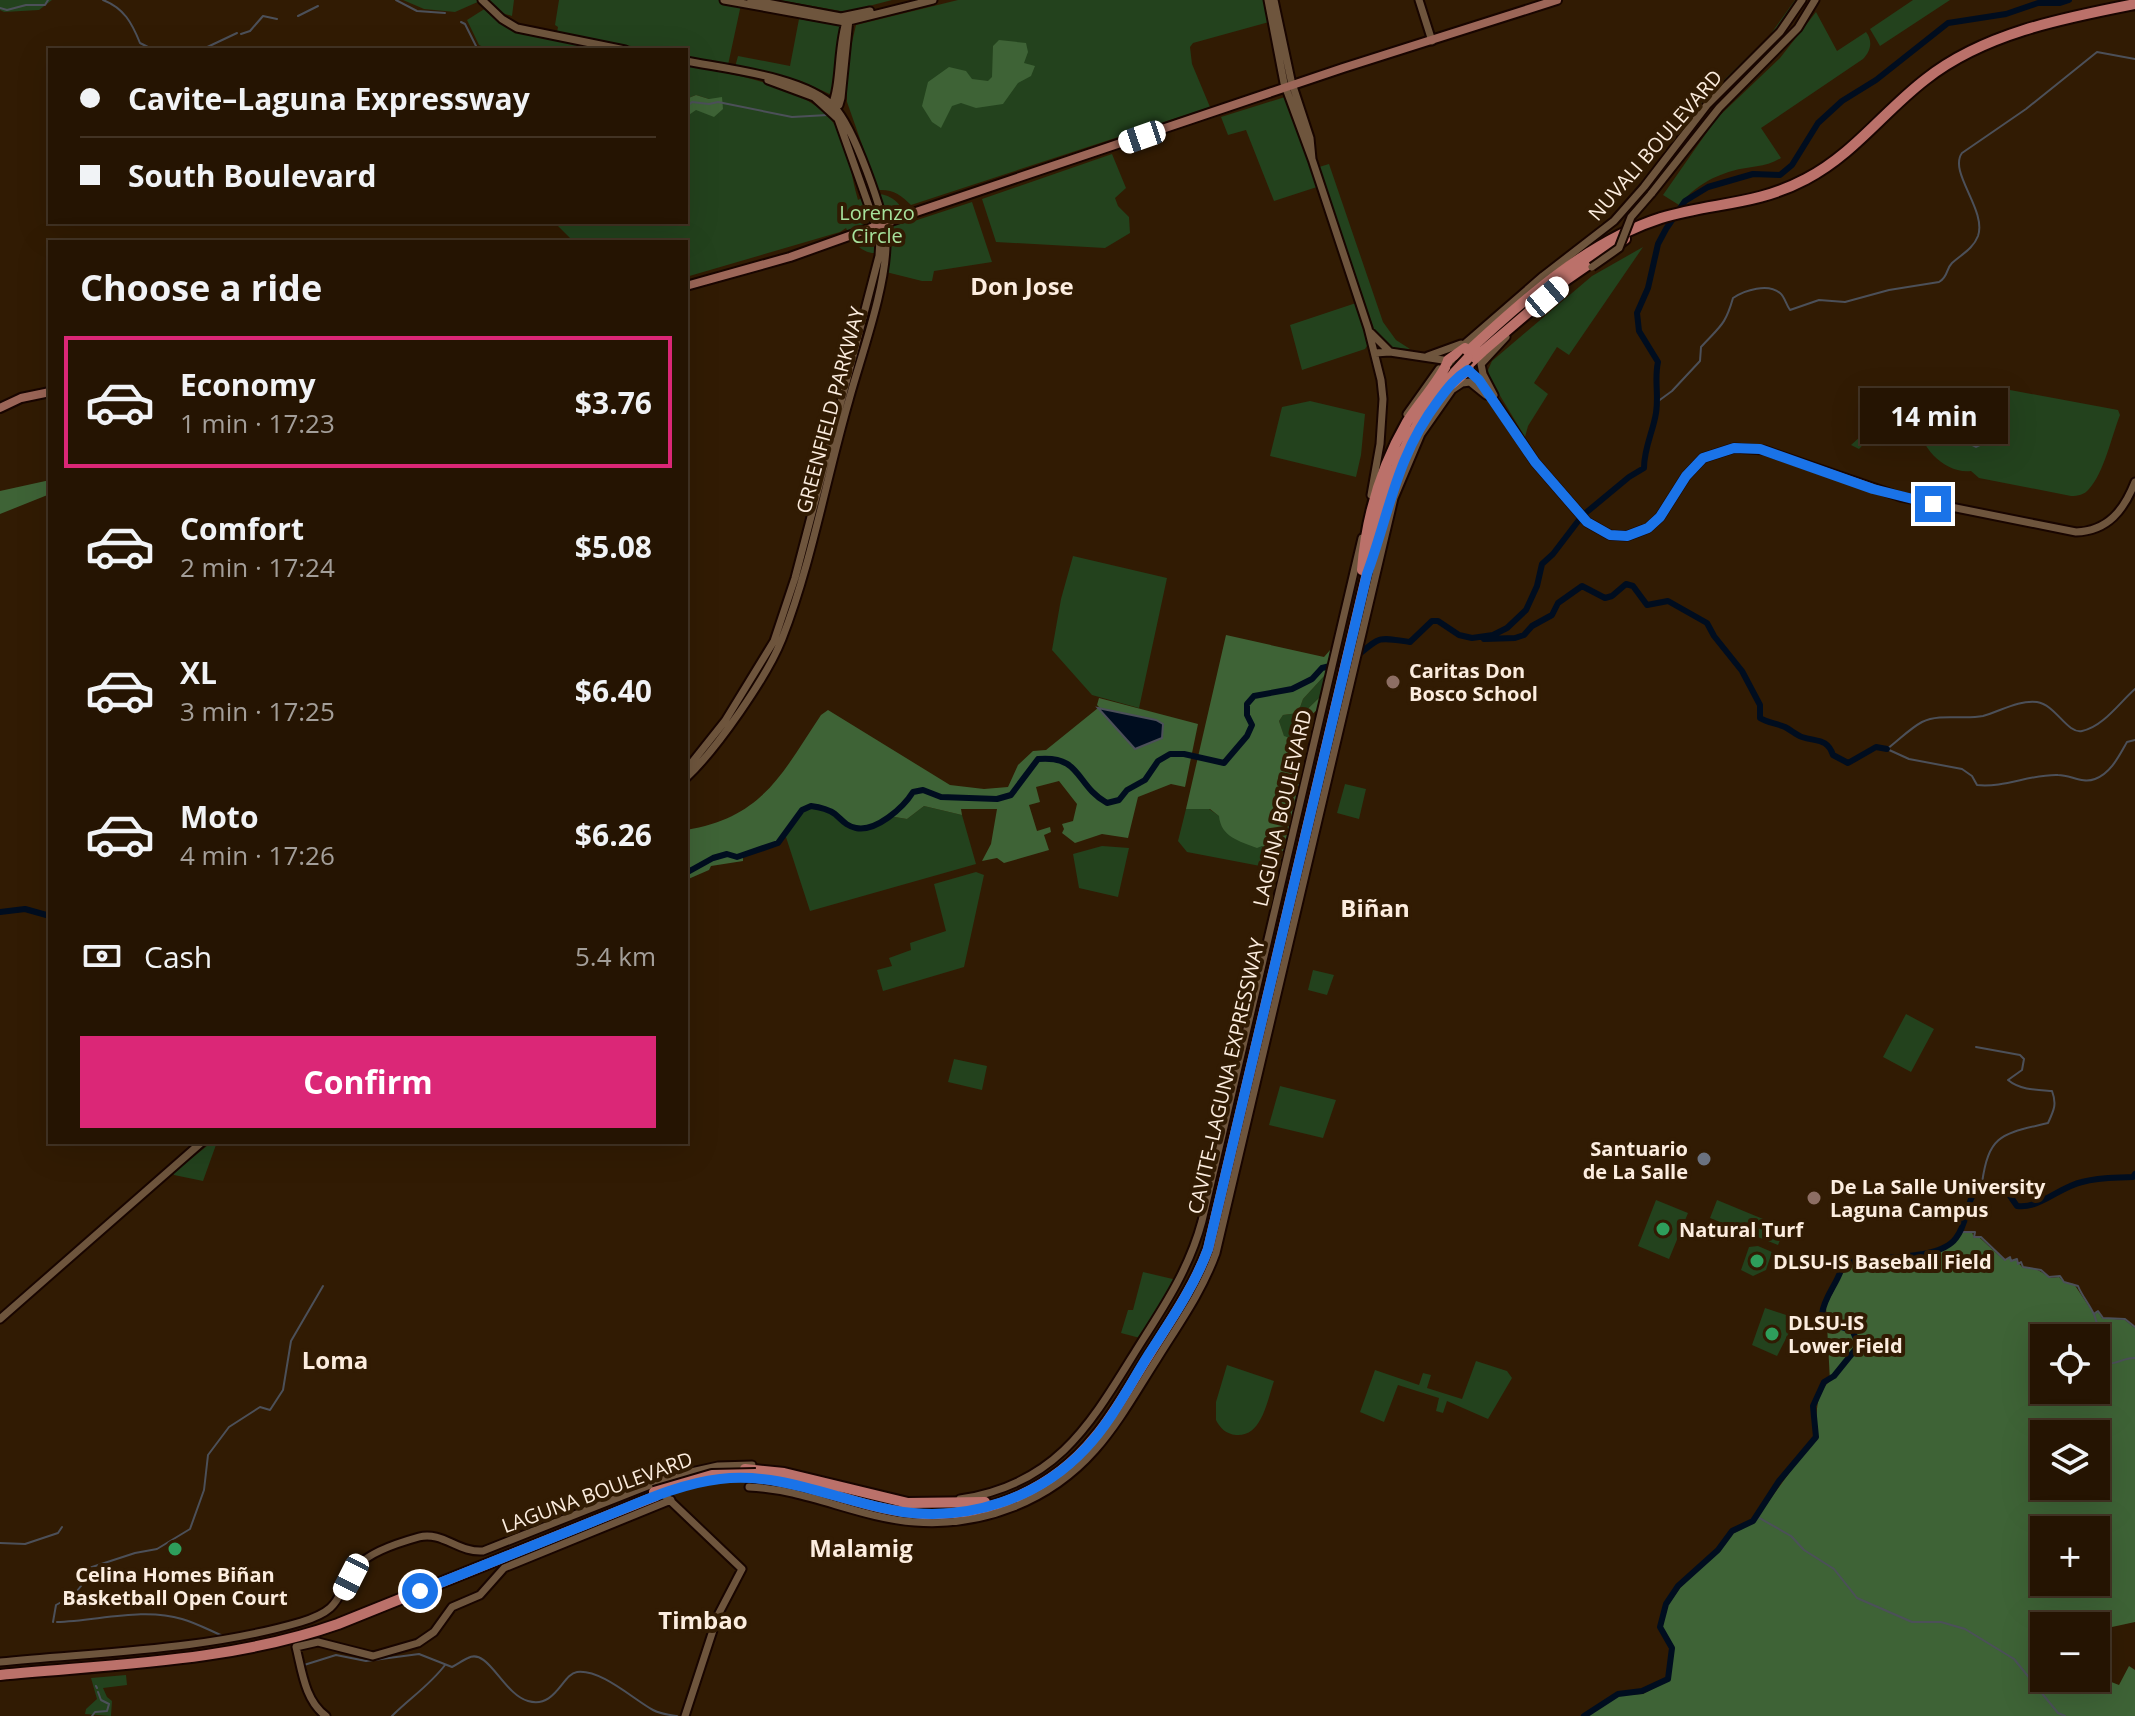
<!DOCTYPE html>
<meta charset="utf-8">
<style>
:root{--surface:#251402;--page:#312111;--text:#f1f3f6;--muted:#a39e99;--line:#423324;--accent:#db2777}
body{margin:0;font-family:"Open Sans",sans-serif;background:var(--page);color:var(--text);height:100vh;display:flex;flex-direction:column;font-size:30px;white-space:nowrap}
*{box-sizing:border-box;margin:0}
p{font-size:26px;color:var(--muted)}
.icon{flex:none;width:44px;height:44px;fill:none;stroke:currentColor;stroke-width:2;stroke-linecap:round;stroke-linejoin:round}
.map{position:relative;flex:1;overflow:hidden}
.drawer{position:absolute;left:48px;top:240px;width:640px;height:904px;display:flex;flex-direction:column;background:var(--surface);border-radius:0px;box-shadow:0 8px 32px #0002,0 0 0 2px var(--line)}
.drawer>*{flex:none}
.hud{position:absolute;left:48px;top:48px;width:640px;height:176px;border-radius:0px;box-shadow:0 8px 32px #0002,0 0 0 2px var(--line);display:grid;align-content:center;height:176px;padding:0 32px;background:var(--surface)}
.buttons{position:absolute;left:2030px;top:1324px;display:grid;gap:16px}
.buttons a{display:grid;place-items:center;width:80px;height:80px;border-radius:0px;background:var(--surface);box-shadow:0 8px 32px #0002,0 0 0 2px var(--line);font-size:40px}
.end{position:absolute;width:36px;height:36px;margin:-18px;border:10px solid #1a73e8;background:#fff;box-shadow:0 0 0 4px #fff}
.from{border-radius:50%}
.bubble{position:absolute;height:56px;border-radius:0px;background:var(--surface);box-shadow:0 8px 32px #0002,0 0 0 2px var(--line);font-size:26px;font-weight:700;line-height:56px;text-align:center}
.car{position:absolute;width:24px;height:48px;margin:-24px -12px;border-radius:10px;box-shadow:0 0 6px 2px #0007;background:linear-gradient(#fff 24%,#345 0 40%,#fff 0 76%,#345 0 86%,#fff 0)}
.hud b{display:flex;align-items:center;gap:28px;height:76px;font-size:30px}
.hud b+b{border-top:2px solid var(--line)}
.hud i{width:20px;height:20px;background:var(--text)}
ul{padding:0;list-style:none}
li{display:flex;align-items:center;gap:24px;height:132px;margin:0 16px 12px;padding:0 16px;border:4px solid transparent;border-radius:0px}
li div{flex:1}
li b{display:block;font-size:30px}
li em{font-style:normal;font-weight:700}
li.on{border-color:var(--accent)}
li>.icon{width:72px;height:72px;stroke-width:1.5}
h2{padding:0 32px;font-size:36px;line-height:96px}
.pay{display:flex;align-items:center;gap:20px;height:88px;padding:0 32px;font-size:30px}
.pay p{margin-inline-start:auto}
.action{display:flex;gap:16px;margin-top:auto;padding:16px 32px}
.action a{flex:1;height:92px;border-radius:0px;background:var(--accent);color:#fff;font-size:32px;font-weight:700;line-height:92px;text-align:center}
.map>svg:first-child{display:block}
.green{fill:#23421d}
.forest{fill:#3e6336;fill-rule:evenodd}
.water{fill:#000d1f;stroke:#4c5059;stroke-width:2}
.lines{fill:none;stroke-linecap:round;stroke-linejoin:round}
.stream{stroke:#4c5059;stroke-width:2}
.river{stroke:#000d1f;stroke-width:6}
.secondary-casing{stroke:#180500;stroke-width:11}
.primary-casing{stroke:#180500;stroke-width:12}
.highway-casing{stroke:#180500;stroke-width:14}
.secondary{stroke:#6e553d;stroke-width:7}
.primary{stroke:#9c6658;stroke-width:8}
.highway{stroke:#bb716a;stroke-width:10}
.secondary-bridge-casing{stroke:#180500;stroke-width:11;stroke-linecap:butt}
.highway-bridge-casing{stroke:#180500;stroke-width:14;stroke-linecap:butt}
.secondary-bridge{stroke:#6e553d;stroke-width:7}
.highway-bridge{stroke:#bb716a;stroke-width:10}
.route{stroke:#1a73e8;stroke-width:10}
.education-dot{fill:#8d6e63;stroke:#311b03;stroke-width:3}
.worship-dot{fill:#6b7280;stroke:#311b03;stroke-width:3}
.leisure-dot{fill:#2e9e5b;stroke:#311b03;stroke-width:3}
.labels{text-anchor:middle;dominant-baseline:central;stroke-width:8;stroke-linejoin:round;paint-order:stroke}
.street-label{font-size:20px;fill:#fceddf;stroke:#311b03}
.park-label{font-size:20px;fill:#a7e29c;stroke:#311b03}
.poi-label{font-size:20px;font-weight:bold;fill:#fceddf;stroke:#311b03;text-anchor:start}
.quarter-label{font-size:24px;font-weight:bold;fill:#fceddf;stroke:#311b03}
</style>
<div class="map">
<svg width="2135" height="1716" viewBox="0 0 2135 1716">
<rect width="100%" height="100%" fill="#311b03"/>
<path class="green" d="M0,0H52L39,10L4,12L0,10Z
M403,0H514L512,16L489,9L508,28L615,50H543C532,44 519,51 507,47L503,50H490L479,45L467,20L486,8L480,1L455,12L424,9Z
M559,0H742L728,65L686,57V50H652L557,32L558,27L555,25Z
M779,0H892L846,12Z
M958,0H1266L1269,22L1193,43L1190,47L1192,64L1210,107L911,205C901,195 893,189 878,190L847,102V64L856,25Z
M1795,0H1798L1776,31L1694,118L1690,113L1770,35Z
M1913,0H1950L1880,46L1870,29Z
M1816,12L1837,51L1866,32C1873,41 1871,51 1863,59L1761,128L1781,158C1765,168 1750,166 1732,171C1709,178 1695,187 1679,205L1663,195L1716,119L1780,58Z
M799,19L842,26L832,84L834,96L801,81L735,67L738,56L790,66Z
M686,65C730,74 813,86 837,128C849,150 851,176 858,200C881,186 902,198 908,223L972,202L992,262L934,271L932,281H922L886,272L891,251C869,258 854,249 846,228L840,232L686,277V242H574L554,222H686V117L709,99L696,95L686,99Z
M1285,97L1317,187L1274,201L1246,130L1228,135L1221,117Z
M1112,154L1126,188L1115,198L1118,206L1129,217L1130,233L1105,248L996,242L982,199Z
M1329,164L1383,322L1396,340L1410,349L1389,348L1377,338L1319,167Z
M1643,247L1569,355L1557,347L1534,383L1548,394L1528,426L1525,437L1490,379L1488,370L1492,361L1592,276Z
M1356,303L1369,343L1365,349L1302,370L1290,325Z
M2010,390L2118,410L2120,415C2112,435 2104,473 2089,489C2084,495 2078,496 2071,496L1979,478L1971,471C1939,475 1905,432 1924,402Z
M1310,401L1365,414L1361,455L1356,477L1270,456L1282,407Z
M1909,416V422L1868,439L1859,449L1851,445C1868,429 1886,420 1909,416Z
M1073,556L1167,578L1139,708L1092,695L1052,650L1061,599Z
M1325,675L1321,696L1292,724L1290,738L1284,737L1279,721L1283,715L1298,713L1303,699Z
M1345,784L1366,789L1359,819L1337,813Z
M811,806C849,814 845,841 889,816L907,819L924,806L962,815L976,864L810,911L785,834L802,810Z
M1186,809H1209L1268,849L1269,854L1266,861L1276,869L1187,852L1178,841Z
M1102,846L1129,848L1118,897L1079,888L1073,854Z
M976,872L984,875L964,967L883,991L877,970L892,966L889,958L911,950L910,943L946,931L934,884Z
M1313,970L1334,975L1327,995L1308,990Z
M1906,1014L1934,1029L1911,1072L1883,1057Z
M954,1059L987,1066L982,1090L948,1082Z
M1280,1086L1336,1100L1323,1138L1269,1125Z
M212,1142H217L203,1181L174,1175L173,1173Z
M1656,1200L1688,1213L1669,1259L1638,1246Z
M1717,1200L1785,1228L1778,1245L1710,1218Z
M1758,1246L1772,1252L1766,1270L1753,1276L1741,1270L1749,1247Z
M1143,1272L1177,1280L1140,1338L1121,1333L1128,1310H1133Z
M1765,1308L1792,1317L1794,1323L1777,1356L1752,1345Z
M1476,1361L1507,1371L1512,1378L1488,1419L1447,1401L1443,1413L1436,1411L1439,1398L1398,1385L1384,1422L1360,1412L1375,1370L1419,1385L1423,1373L1431,1375L1427,1388L1462,1399Z
M1227,1365L1274,1381C1267,1401 1262,1437 1236,1435C1226,1434 1220,1428 1216,1420V1402Z
M126,1675L127,1685L103,1688L107,1697L112,1701L111,1716L85,1714L86,1709L97,1699L91,1678Z"/>
<path class="forest" d="M999,40L1026,43L1028,52L1024,63L1035,66L1031,76L1018,83L1003,104L976,108L961,103L952,106L941,128L932,122L922,106L928,82L949,67L966,71L972,79L988,81L992,77L993,46Z
M696,95L709,99L722,97L723,109L714,117L696,110L686,117V99Z
M50,480V494L0,514V491Z
M1226,635L1324,657L1331,649L1325,675L1303,699L1298,713L1283,715L1279,721L1284,736L1290,738L1292,724L1321,696L1318,709L1307,719L1296,755L1295,770L1300,787L1282,871L1266,861L1269,854L1268,849L1262,846L1257,848C1239,841 1221,837 1219,816L1210,809H1186Z
M1099,698L1198,724L1185,787L1171,784L1138,797L1128,838L1102,834L1075,843L1062,833L1064,829L1062,824L1073,821L1077,804L1059,781L1036,787L1040,802L1029,805L1037,831L1050,827L1051,832L1044,835L1049,850L1004,863L997,858L982,861L991,844L997,809H961L962,815L924,806L907,819L889,816C843,842 851,814 811,806L802,811L778,843L743,856V861L711,866L709,870L686,880V830C763,817 781,775 821,715L828,710L950,785L984,789L1008,787L1018,765L1033,751L1046,750L1098,708L1135,749L1162,738L1163,724L1100,708L1097,705Z
M1972,1232L1974,1238H1980L2004,1260L2010,1258V1261L2016,1260L2023,1268C2035,1266 2043,1273 2050,1278L2059,1277L2064,1282L2074,1284L2094,1314L2098,1312L2102,1318L2125,1320L2135,1328V1622L2112,1627L2101,1678L2119,1685L2129,1666L2135,1670V1716H1587L1620,1695L1643,1694L1668,1681L1674,1647L1662,1626L1668,1605L1680,1588L1697,1569L1722,1548L1732,1534L1753,1523L1806,1450L1817,1440C1817,1419 1813,1395 1830,1381L1826,1306L1848,1262C1878,1254 1943,1258 1961,1233ZM2044,1338H2096V1390H2044ZM2044,1434H2096V1486H2044ZM2044,1530H2096V1582H2044ZM2044,1626H2096V1678H2044Z"/>
<path class="water" d="M1999,421H2004L2008,428L2002,439L1990,440L1976,447L1966,442L1969,429L1974,428L1987,434Z
M1098,708L1156,720L1163,724L1162,738L1135,749Z"/>
<g class="lines">
<path class="stream" d="M103,0C124,8 132,23 140,43L154,50
M396,0L417,11L445,13
M0,8L7,10L26,5H45L48,0
M298,16L318,6
M461,22L465,24L478,50
M241,34L250,31L263,16L277,19
M201,50L237,33
M524,50L528,47L534,50
M686,107L692,102L709,104L718,102L792,117L828,115
M1657,402L1672,391L1700,361L1701,347C1720,326 1725,326 1733,298C1745,290 1768,283 1780,293C1785,297 1786,305 1790,310L1819,300L1845,302L1889,290L1939,282C1949,276 1945,270 1952,263C1962,254 1973,249 1978,236C1987,210 1948,172 1962,153L2026,109L2097,52L2135,59
M2135,689C2120,702 2103,727 2082,731C2067,734 2056,705 2037,702C2018,700 2001,711 1983,716C1963,720 1941,713 1922,722C1909,729 1898,741 1887,749L1909,759L1962,769L1972,776L1977,785C2004,788 2031,774 2058,775C2071,775 2082,784 2095,779C2111,773 2119,756 2127,742L2135,740
M1976,1047L2020,1055L2024,1059L2022,1070L2008,1080C2020,1090 2037,1090 2052,1091C2057,1104 2054,1110 2048,1123C2003,1134 1989,1133 1982,1183
M1960,1232H1975L1974,1237H1981L2005,1260L2010,1257L2011,1261L2017,1259L2018,1264L2021,1262L2023,1267L2041,1270L2049,1277L2060,1276L2064,1282L2078,1286C2084,1301 2099,1314 2097,1331L2102,1335L2101,1354L2105,1363C2115,1366 2124,1357 2135,1358
M2095,1313L2098,1311L2103,1318L2125,1319L2135,1327
M1756,1516L1791,1536L1804,1550L1834,1569L1857,1598L1912,1622H1941L1965,1629L2014,1659L2058,1713L2065,1716
M0,1543L25,1544L58,1533L62,1527
M86,1578L89,1568L135,1553L157,1549L190,1529L204,1490L208,1455L229,1427L260,1407L270,1410L283,1390L291,1341L323,1286
M77,1591L85,1581
M70,1596L74,1593
M53,1622L56,1605L65,1600
M57,1622C97,1621 143,1607 182,1619C196,1623 209,1630 223,1636
M304,1665L336,1655L366,1661L419,1654L452,1667C458,1664 463,1660 468,1658C488,1647 503,1694 528,1701C556,1709 562,1674 577,1672C601,1669 633,1699 653,1710C660,1714 669,1715 677,1716
M96,1686L97,1688
M92,1716L95,1712L107,1711L109,1704L101,1700L98,1692
M392,1716C410,1698 430,1685 445,1665"/>
<path class="river" d="M1484,639L1515,638L1524,635L1532,626L1552,615L1558,603L1582,586L1605,598L1612,596L1626,584L1633,586L1647,605L1668,601L1707,623L1714,636L1742,671L1760,705V718C1768,723 1776,723 1785,727C1791,730 1796,735 1802,737C1817,742 1827,738 1833,755L1848,763L1876,747L1887,749
M1356,657C1381,636 1377,637 1410,642L1432,621H1438L1459,635L1472,638L1493,635L1507,628L1526,610L1537,586L1542,564L1553,554L1582,516L1629,477L1644,468C1644,448 1653,432 1656,413C1659,395 1654,379 1658,362L1639,331L1637,313L1648,288L1658,244L1666,229L1685,201L1708,187L1753,174L1780,175L1792,165L1818,123L1842,101L1876,80L1948,23L2006,14L2038,3H2060L2069,0
M686,873L713,858L727,854L737,857L778,843L802,810L811,806C819,807 828,809 835,814C842,820 846,826 856,828C876,832 903,808 913,792L923,790L941,797L997,799L1011,795L1038,759C1082,755 1075,785 1107,803L1119,800L1127,790L1145,780L1158,761L1170,754H1184L1224,763L1247,736L1252,725L1247,715V704L1254,696L1292,689L1312,679L1322,668L1346,662
M0,912L25,909L50,916
M1584,1716L1618,1694L1642,1691L1668,1679L1672,1648L1660,1627L1666,1604L1678,1586L1718,1550L1732,1531L1753,1521L1779,1481L1816,1437L1813,1406L1824,1382L1834,1376L1859,1345L1852,1330L1838,1326L1822,1314C1824,1296 1839,1282 1843,1264C1871,1254 1938,1263 1956,1238C1969,1222 1965,1197 1982,1183H2001L2017,1206C2040,1209 2059,1187 2082,1182C2099,1177 2115,1178 2133,1177L2135,1174"/>
<g class="secondary-casing">
<path id="secondary" d="M482,0L502,19L517,28L625,50
M724,0L845,22L933,0
M751,0L841,17L870,11
M1268,0L1284,83L1312,159L1368,328L1381,380L1383,399L1380,444L1371,495
M1274,0L1291,80L1310,138L1312,159
M1419,0L1432,41
M686,61C727,69 806,77 834,107C853,126 885,214 886,241C887,285 861,356 849,400C826,479 812,562 782,639C767,677 716,750 686,778
M831,108C842,83 837,47 847,19
M832,109L839,105L841,98L849,19
M1651,194L1719,108L1798,28L1815,0
M1371,333L1390,352
M1459,349L1543,276L1614,221L1644,187L1707,105L1780,32L1802,0
M1375,353L1390,352L1443,360L1472,373L1486,388L1535,462L1587,522L1610,535L1627,536L1648,528L1660,517L1686,476L1703,458L1734,448L1764,450L1901,497L2076,532C2108,531 2124,510 2135,482
M1428,356L1461,344
M1453,389L1462,383L1470,382L1486,395
M1494,395L1483,374L1481,364L1506,337
M1407,414L1439,369
M686,770L725,721L774,641L795,578L879,256L880,240L877,229L838,119L814,97L768,80
M0,1319L202,1142
M749,1487C806,1489 859,1518 915,1522C983,1527 1050,1501 1095,1450C1119,1423 1137,1390 1157,1359C1178,1325 1202,1292 1216,1253L1394,498L1421,434L1456,384
M659,1490L742,1569L718,1615L685,1716
M960,1499C1061,1484 1093,1419 1142,1341C1167,1302 1190,1266 1202,1221L1362,538
M0,1662C99,1652 206,1650 301,1622C347,1608 333,1594 359,1565C371,1551 401,1542 419,1537C442,1531 459,1553 483,1551L673,1476L718,1466L752,1465
M326,1716C305,1701 302,1671 296,1647L318,1642L373,1656L418,1643L434,1632L452,1607L480,1595L504,1568L671,1500"/>
</g>
<g class="primary-casing">
<path id="primary" d="M686,286L790,257L916,212L1343,68L1557,0
M0,408L21,398L50,392"/>
</g>
<g class="highway-casing">
<path id="highway" d="M1464,355C1521,302 1586,242 1661,218C1713,202 1755,206 1806,179C1854,154 1884,111 1926,79C1984,33 2064,18 2135,4
M1452,384L1468,370L1469,364L1483,351L1566,280L1625,239
M1362,570C1366,519 1381,467 1407,422C1416,407 1445,374 1448,360L1465,348
M745,1469L784,1473L908,1503L985,1502
M756,1478C813,1483 866,1511 923,1514C989,1517 1053,1489 1095,1437C1116,1412 1131,1383 1149,1355C1170,1321 1194,1287 1208,1249L1383,505C1397,455 1421,411 1455,372
M0,1675C113,1664 230,1662 338,1624L656,1496"/>
</g>
<use href="#secondary" class="secondary"/>
<use href="#primary" class="primary"/>
<use href="#highway" class="highway"/>
<g class="secondary-bridge-casing">
<path id="secondary-bridge" d="M1592,267L1619,248L1631,217L1651,194"/>
</g>
<g class="highway-bridge-casing">
<path id="highway-bridge" d="M1455,372L1468,358
M654,1492L712,1475L756,1474"/>
</g>
<use href="#secondary-bridge" class="secondary-bridge"/>
<use href="#highway-bridge" class="highway-bridge"/>
</g>
<g class="lines">
<path class="route" d="M420,1591C478,1568 536,1544 594,1521C635,1505 676,1484 720,1479C783,1471 842,1503 903,1512C970,1521 1039,1498 1085,1449C1111,1422 1129,1386 1149,1354C1171,1320 1194,1287 1208,1249L1367,574C1390,511 1396,457 1438,401C1447,389 1455,378 1468,370L1479,380L1535,462L1587,522L1610,535L1627,536L1648,528L1660,517L1686,476L1703,458L1734,448L1760,449L1873,489L1933,504"/>
</g>
<g class="education-dot">
<circle cx="1393" cy="682" r="8"/>
<circle cx="1814" cy="1198" r="8"/>
</g>
<circle class="worship-dot" cx="1704" cy="1159" r="8"/>
<g class="leisure-dot">
<circle cx="1663" cy="1229" r="8"/>
<circle cx="1757" cy="1261" r="8"/>
<circle cx="1772" cy="1334" r="8"/>
<circle cx="175" cy="1549" r="8"/>
</g>
<g class="labels">
<g class="street-label">
<text transform="translate(1655 145) rotate(-49)">NUVALI BOULEVARD</text>
<text transform="translate(830 410) rotate(-75)">GREENFIELD PARKWAY</text>
<text transform="translate(1282 808) rotate(-77)">LAGUNA BOULEVARD</text>
<text transform="translate(1226 1076) rotate(-77)">CAVITE–LAGUNA EXPRESSWAY</text>
<text transform="translate(597 1492) rotate(-20)">LAGUNA BOULEVARD</text>
</g>
<g class="park-label">
<text x="877" y="212">Lorenzo<tspan x="877" dy="23">Circle</tspan></text>
</g>
<g class="poi-label">
<text x="1409" y="670">Caritas Don<tspan x="1409" dy="23">Bosco School</tspan></text>
<text x="1688" y="1148" text-anchor="end">Santuario<tspan x="1688" dy="23">de La Salle</tspan></text>
<text x="1830" y="1186">De La Salle University<tspan x="1830" dy="23">Laguna Campus</tspan></text>
<text x="1679" y="1229">Natural Turf</text>
<text x="1773" y="1261">DLSU-IS Baseball Field</text>
<text x="1788" y="1322">DLSU-IS<tspan x="1788" dy="23">Lower Field</tspan></text>
<text x="175" y="1574" text-anchor="middle">Celina Homes Biñan<tspan x="175" dy="23">Basketball Open Court</tspan></text>
</g>
<g class="quarter-label">
<text x="1022" y="285">Don Jose</text>
<text x="1375" y="907">Biñan</text>
<text x="335" y="1359">Loma</text>
<text x="861" y="1547">Malamig</text>
<text x="703" y="1619">Timbao</text>
</g>
</g>
</svg>
<div class="buttons">
<a><svg class="icon" aria-label="locate" viewBox="0 0 24 24"><circle cx="12" cy="12" r="6"/><path d="M12 2v4M12 18v4M2 12h4M18 12h4"/></svg></a>
<a><svg class="icon" aria-label="layers" viewBox="0 0 24 24"><path d="M12 4l9 5-9 5-9-5zM3 14l9 5 9-5"/></svg></a>
<a>+</a>
<a>−</a>
</div>
<i class="end from" style="left:420px;top:1591px"></i>
<i class="end" style="left:1933px;top:504px"></i>
<div class="bubble" style="left:1860px;top:388px;width:148px">14 min</div>
<i class="car" style="left:1142px;top:137px;rotate:251deg"></i>
<i class="car" style="left:1547px;top:297px;rotate:50deg"></i>
<i class="car" style="left:351px;top:1577px;rotate:207deg"></i>
<div class="hud">
<b><i class="from"></i>Cavite–Laguna Expressway</b>
<b><i></i>South Boulevard</b>
</div>
<section class="drawer">
<h2>Choose a ride</h2>
<ul>
<li class="on"><svg class="icon" aria-label="car" viewBox="0 0 24 24"><path d="M5 17H2v-5l4-1 3-4h7l3 4 3 1v5h-3M9 17h6M6 11h13"/><circle cx="7" cy="17" r="2"/><circle cx="17" cy="17" r="2"/></svg><div><b>Economy</b><p>1 min · 17:23</p></div><em>$3.76</em></li>
<li><svg class="icon" aria-label="car" viewBox="0 0 24 24"><path d="M5 17H2v-5l4-1 3-4h7l3 4 3 1v5h-3M9 17h6M6 11h13"/><circle cx="7" cy="17" r="2"/><circle cx="17" cy="17" r="2"/></svg><div><b>Comfort</b><p>2 min · 17:24</p></div><em>$5.08</em></li>
<li><svg class="icon" aria-label="car" viewBox="0 0 24 24"><path d="M5 17H2v-5l4-1 3-4h7l3 4 3 1v5h-3M9 17h6M6 11h13"/><circle cx="7" cy="17" r="2"/><circle cx="17" cy="17" r="2"/></svg><div><b>XL</b><p>3 min · 17:25</p></div><em>$6.40</em></li>
<li><svg class="icon" aria-label="car" viewBox="0 0 24 24"><path d="M5 17H2v-5l4-1 3-4h7l3 4 3 1v5h-3M9 17h6M6 11h13"/><circle cx="7" cy="17" r="2"/><circle cx="17" cy="17" r="2"/></svg><div><b>Moto</b><p>4 min · 17:26</p></div><em>$6.26</em></li>
</ul>
<div class="pay"><svg class="icon" aria-label="cash" viewBox="0 0 24 24"><path d="M3 7h18v10H3z"/><circle cx="12" cy="12" r="2"/></svg>Cash<p>5.4 km</p></div>
<div class="action"><a>Confirm</a></div>
</section>
</div>
